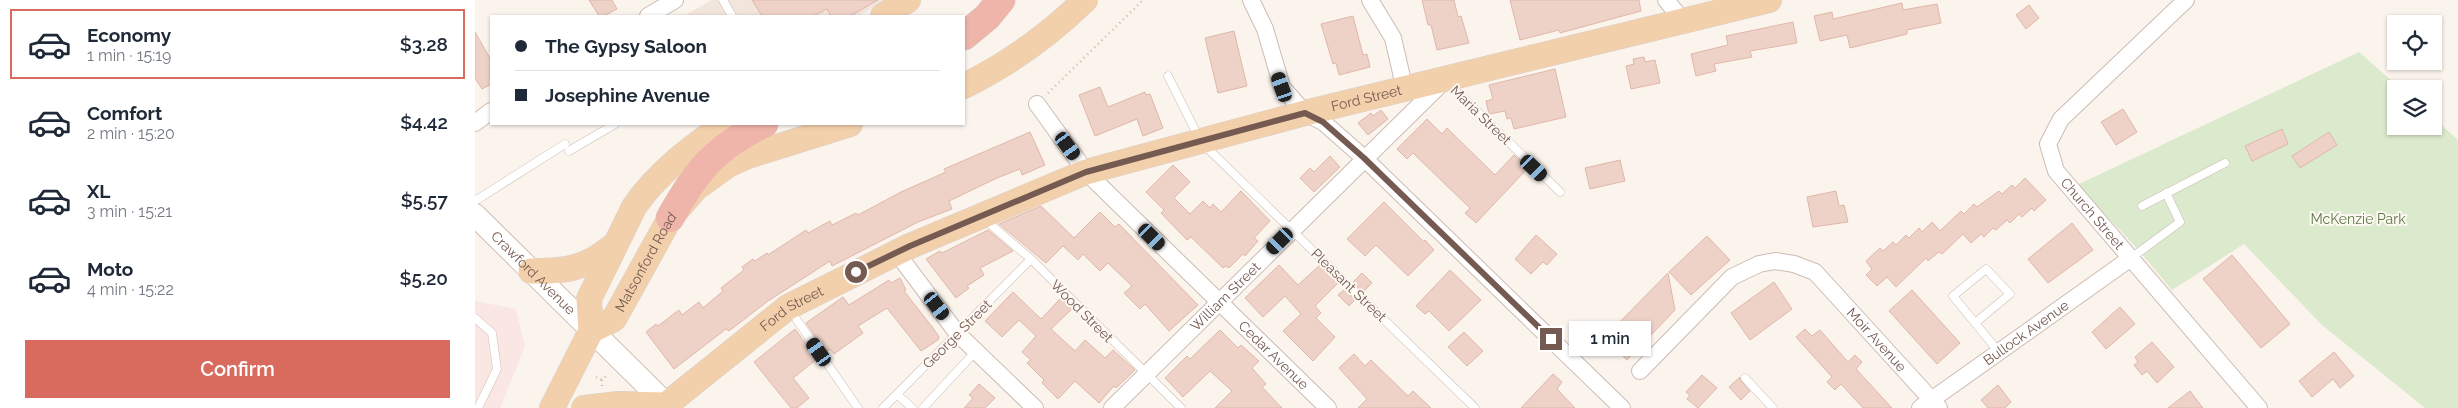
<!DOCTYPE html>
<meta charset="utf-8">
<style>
:root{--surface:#fff;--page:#f6f6f7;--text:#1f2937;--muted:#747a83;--line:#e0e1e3;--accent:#d96b5e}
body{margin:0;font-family:Raleway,sans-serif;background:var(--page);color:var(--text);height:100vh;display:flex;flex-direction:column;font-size:19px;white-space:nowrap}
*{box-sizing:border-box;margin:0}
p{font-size:16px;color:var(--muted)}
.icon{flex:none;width:28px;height:28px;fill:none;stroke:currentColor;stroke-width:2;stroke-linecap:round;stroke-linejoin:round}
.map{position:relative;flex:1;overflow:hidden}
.sheet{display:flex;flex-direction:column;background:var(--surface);width:475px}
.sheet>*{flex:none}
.banner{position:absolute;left:15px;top:15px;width:475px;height:110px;border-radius:0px;box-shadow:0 1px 4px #0004;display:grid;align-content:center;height:110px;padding:0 25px;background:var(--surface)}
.controls{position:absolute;left:1912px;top:15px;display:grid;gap:10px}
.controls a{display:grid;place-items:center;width:55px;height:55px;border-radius:0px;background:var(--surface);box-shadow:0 1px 4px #0004;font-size:25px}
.end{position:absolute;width:22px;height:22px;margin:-11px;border:6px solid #755a51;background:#fff;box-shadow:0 0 0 2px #fff}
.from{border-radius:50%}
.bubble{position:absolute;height:35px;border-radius:0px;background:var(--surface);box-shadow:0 1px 4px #0004;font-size:16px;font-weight:600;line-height:35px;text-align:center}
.car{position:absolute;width:15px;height:30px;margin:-15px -8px;border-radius:6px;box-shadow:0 0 4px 1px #0007;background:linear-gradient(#222 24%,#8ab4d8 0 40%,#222 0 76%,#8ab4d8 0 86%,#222 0)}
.banner b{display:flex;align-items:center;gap:18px;height:48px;font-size:19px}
.banner b+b{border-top:1px solid var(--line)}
.banner i{width:12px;height:12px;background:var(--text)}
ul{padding:9px 0 0;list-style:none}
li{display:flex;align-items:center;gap:15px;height:70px;margin:0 10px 8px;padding:0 15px;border:2px solid transparent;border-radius:0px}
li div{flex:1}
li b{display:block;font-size:19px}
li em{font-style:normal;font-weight:600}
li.on{border-color:var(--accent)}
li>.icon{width:45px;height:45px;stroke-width:1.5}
.cta{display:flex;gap:10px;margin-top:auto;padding:10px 25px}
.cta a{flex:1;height:58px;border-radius:0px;background:var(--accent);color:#fff;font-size:20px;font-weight:600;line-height:58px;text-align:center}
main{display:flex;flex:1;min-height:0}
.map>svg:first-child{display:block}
.residential{fill:#f2e5dc}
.commercial{fill:#fae6e2}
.green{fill:#dbe9cc}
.building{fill:#eed2c7;stroke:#e0b7a9}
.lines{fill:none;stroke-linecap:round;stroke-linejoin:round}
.service-casing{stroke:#cdbcb3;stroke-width:9}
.minor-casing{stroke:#cdbcb3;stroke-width:18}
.secondary-casing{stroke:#d2bdb3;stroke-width:24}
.primary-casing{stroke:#d8d1ce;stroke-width:26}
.motorway-casing{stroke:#d8d1ce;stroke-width:29}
.path{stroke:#d4b5a9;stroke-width:2.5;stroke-dasharray:1 4;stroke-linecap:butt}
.service{stroke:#fff;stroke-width:8}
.minor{stroke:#fff;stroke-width:16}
.secondary{stroke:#fff;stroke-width:22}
.primary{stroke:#f3d0ac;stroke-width:25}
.motorway{stroke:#efb4aa;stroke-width:28}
.route{stroke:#755a51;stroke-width:6}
.labels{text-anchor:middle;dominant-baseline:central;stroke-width:4;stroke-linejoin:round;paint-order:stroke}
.street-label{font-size:14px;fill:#755a51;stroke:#fef8f3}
.park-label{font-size:14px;fill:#5e794a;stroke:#fef8f3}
</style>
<main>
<section class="sheet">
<ul>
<li class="on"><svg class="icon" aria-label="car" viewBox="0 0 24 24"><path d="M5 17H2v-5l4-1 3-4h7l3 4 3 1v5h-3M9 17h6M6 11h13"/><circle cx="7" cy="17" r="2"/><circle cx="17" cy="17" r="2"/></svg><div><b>Economy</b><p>1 min · 15:19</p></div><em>$3.28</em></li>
<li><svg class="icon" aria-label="car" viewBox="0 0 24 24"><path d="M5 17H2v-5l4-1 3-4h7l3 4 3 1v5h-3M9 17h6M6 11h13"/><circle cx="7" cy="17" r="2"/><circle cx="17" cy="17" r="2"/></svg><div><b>Comfort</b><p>2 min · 15:20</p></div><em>$4.42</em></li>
<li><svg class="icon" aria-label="car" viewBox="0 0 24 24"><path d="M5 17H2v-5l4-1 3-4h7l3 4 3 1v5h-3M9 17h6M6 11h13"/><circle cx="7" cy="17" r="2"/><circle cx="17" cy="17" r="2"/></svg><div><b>XL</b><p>3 min · 15:21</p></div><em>$5.57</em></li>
<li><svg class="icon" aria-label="car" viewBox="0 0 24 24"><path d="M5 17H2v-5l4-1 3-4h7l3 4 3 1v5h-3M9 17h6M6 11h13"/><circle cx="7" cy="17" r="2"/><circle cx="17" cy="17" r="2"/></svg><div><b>Moto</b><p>4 min · 15:22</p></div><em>$5.20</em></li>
</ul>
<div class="cta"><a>Confirm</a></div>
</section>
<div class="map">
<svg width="1983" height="408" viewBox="0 0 1983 408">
<rect width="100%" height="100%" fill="#fbf4ed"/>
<path class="residential" d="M237,0H411L384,16H209Z"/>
<path class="commercial" d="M0,301L41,309L50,347L25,408H0Z"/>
<path class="green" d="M1884,52L1926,89H1921V126H1959V118L1983,140V408H1950L1847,325L1769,244L1697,290L1660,246L1602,185Z"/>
<path class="building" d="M114,0H137L142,9L129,16H124Z
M277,0H403L375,16H356L352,9L338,16H287Z
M947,0H979L983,17L986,16L994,43L962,50L956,25H953Z
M1035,0H1164L1166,11L1085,33L1084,30L1045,40Z
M1427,3L1428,10L1462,4L1466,23L1432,30V34L1375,48L1372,35L1345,41L1339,16L1357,12L1358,19Z
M1554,5L1564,18L1551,29L1541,15Z
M878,16L888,55L892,54L895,67L864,75L861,63L858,64L846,24Z
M1318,22L1322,43L1275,51L1277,57L1239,64L1241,71L1221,76L1216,54L1253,45L1251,36Z
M759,31L772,86L743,93L730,38Z
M0,32L16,60V84L7,89L0,78Z
M1169,57L1170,62L1180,60L1185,83L1156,89L1151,66L1159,64L1158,59Z
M1080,69L1091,117L1039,129L1036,118L1032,119L1030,111L1014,114L1011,101L1018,99L1014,85Z
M625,87L633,107L670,92L671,95L675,94L688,128L668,136L662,119L620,136L604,95Z
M1648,109L1662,132L1641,145L1626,122Z
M906,110L913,119L893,135L883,123L896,113L898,116Z
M952,119L967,134L972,128L1020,175L1039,155L1053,168L1001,223L990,213L995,208L971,185L938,153L932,159L922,149Z
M1807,129L1813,144L1777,161L1770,146Z
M555,132L570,165L547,175L545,169L522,178L474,201L477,209L443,222L357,266L355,261L293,301L254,331L251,329L199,369L171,332L181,324L183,326L204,310L207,315L224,302L228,308L248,291L246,288L269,270L267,267L278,259L280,261L292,253L293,255L331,230L333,233L355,221L357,225L381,213L383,215L426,192L471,172L469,169Z
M1854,132L1862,145L1825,168L1817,156Z
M855,156L865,167L839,192L825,178L835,168L839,172Z
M1145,160L1150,181L1115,189L1110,168Z
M698,165L715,182L699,198L715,214L728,201L735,208L738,204L746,212L766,191L795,221L779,238L783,241L770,256L768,254L754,268L751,266L748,268L716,237L712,240L686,213L689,210L671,192Z
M1550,178L1571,200L1559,211L1557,208L1547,217L1544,214L1535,223L1532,220L1521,230L1518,228L1509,237L1506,234L1496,243L1488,234L1467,254L1464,252L1453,261L1451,258L1421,287L1412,277L1402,286L1391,275L1397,269L1391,261L1405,248L1408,251L1418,242L1421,245L1431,235L1434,238L1444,228L1447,232L1457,222L1465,231L1486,211L1489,214L1499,204L1502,207L1524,191L1527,194L1537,185L1540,188Z
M1361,191L1364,206L1369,205L1373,222L1338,227L1332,197Z
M909,202L949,242L950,240L959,250L933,276L901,245L890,256L872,239Z
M566,206L599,238L625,212L640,227L644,224L723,305L694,331L670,304L665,309L649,293L657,286L633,263L625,271L608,254L603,260L588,246L571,263L524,224Z
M1597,223L1618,250L1573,283L1553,259Z
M513,230L538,251L505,268L509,275L492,286L494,288L481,298L451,259L465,251L467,253Z
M1061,235L1082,254L1072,265L1068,262L1056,274L1040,259Z
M1232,236L1255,260L1216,295L1194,272Z
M1757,255L1815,324L1786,348L1728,279Z
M804,265L823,285L845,265L863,283L840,306L846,313L841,318L860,337L838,361L808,331L826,314L810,296L788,317L770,298Z
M975,270L1006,300L974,331L954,311L950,314L941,306Z
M887,273L897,283L888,292L878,282Z
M1193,273L1200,310L1152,360L1129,338Z
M425,278L431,290L429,291L458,328L464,337L463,340L446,351L412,308L383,326L388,333L359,354L355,349L351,352L331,323L368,297L374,305L414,280L416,283Z
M1299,282L1317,309L1275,340L1256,313Z
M870,289L880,300L874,306L863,295Z
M1437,290L1485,343L1462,364L1414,311Z
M538,292L566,319L586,298L597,309L576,329L600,351L610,340L630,358L638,350L660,370L641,388L639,386L624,403L600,381L583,399L567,383L569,380L552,363L556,360L547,352L561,336L544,320L527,337L510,321Z
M1645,307L1660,324L1631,349L1617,332Z
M320,329L342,359L318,378L334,398L322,408H316L279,362Z
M1330,329L1337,336L1345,330L1373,362L1380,355L1387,362L1381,369L1417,408H1388L1366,384L1360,390L1352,382L1357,377L1321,337Z
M745,330L763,348L766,345L784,361L777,368L791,384L787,387L807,408H740L757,391L735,371L708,397L690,378L712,356L715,359Z
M989,332L1008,351L992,366L973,347Z
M1677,342L1699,367L1682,383L1672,371L1667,375L1659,365L1663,362L1660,357Z
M1859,352L1879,376L1865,388L1858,379L1837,397L1824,381Z
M879,354L890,366L896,360L933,396L938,391L956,408H883L892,399L864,368Z
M1078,374L1087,382L1082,389L1100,408H1046Z
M1227,375L1242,388L1223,408L1212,399L1215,395L1211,392Z
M1265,377L1266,381L1275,391L1266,400L1254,387Z
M504,384L520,398L510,408H489L498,398L494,395Z
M1523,385L1536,402L1530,408H1513L1506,400Z
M1715,391L1728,408H1693Z"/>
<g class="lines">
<g class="service-casing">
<path id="service" d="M248,0L257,16
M693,76L726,142L1000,408
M974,84L1085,192
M94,151L140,124
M0,201L90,144
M1667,206L1750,163
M509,219L556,259L706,408
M1656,258L1705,222L1691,193
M315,310L383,408
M0,318L17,333L22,369L3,408
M1500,323L1535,294L1511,269L1478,296L1523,351
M1270,378L1298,408
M422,394L437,408
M408,408L556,259
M448,408L501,351"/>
</g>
<g class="minor-casing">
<g id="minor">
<path d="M776,0L790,29L807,87L830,113L848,122L889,158L1147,408"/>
<path d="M895,0L918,38L930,90"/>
<path d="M1191,0L1209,22"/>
<path id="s1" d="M1711,0L1586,119L1573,144L1581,171L1784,408"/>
<path d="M173,16L200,0"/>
<path id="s2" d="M562,104L611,172L853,408"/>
<path d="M0,123L16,111"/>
<path d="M421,252L482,333L560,408"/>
<path id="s3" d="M1165,371L1257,277L1284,264L1300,261L1319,264L1340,272L1464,408"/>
<path id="s4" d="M637,408L969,81"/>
<path id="s5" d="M1445,408L1656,258"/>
</g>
</g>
<g class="secondary-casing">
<g id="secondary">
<path id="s6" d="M0,215L195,408"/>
</g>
</g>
<g class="primary-casing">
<g id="primary">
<path d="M408,16L433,0"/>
<path d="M489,86C534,64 574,35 610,0"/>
<path d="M56,271C91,272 111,268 138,246"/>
<path id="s7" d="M116,331L139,319L195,218L221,188L253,165L273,156L375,124"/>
<path d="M116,331L114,299L159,207C182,173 217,147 250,124"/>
<path d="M77,408L116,331"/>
<path id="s8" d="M109,408L143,404L191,405L313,307L435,246L611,172L830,113L1294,0"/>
</g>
</g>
<g class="motorway-casing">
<path id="motorway" d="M489,36L512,17L526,0
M195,218C222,170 239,148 289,124"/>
</g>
<path class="path" d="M573,93L668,0
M121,377L127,380
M127,386V380L131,376"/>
<use href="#service" class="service"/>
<use href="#minor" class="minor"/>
<use href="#secondary" class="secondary"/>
<use href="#primary" class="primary"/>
<use href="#motorway" class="motorway"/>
</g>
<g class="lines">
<path class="route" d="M381,272L435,246L611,172L830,113L848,122L889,158L1076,339"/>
</g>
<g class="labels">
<g class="street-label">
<text stroke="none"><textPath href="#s8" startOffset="856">Ford Street</textPath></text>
<text transform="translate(1006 115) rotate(44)">Maria Street</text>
<text stroke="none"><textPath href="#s1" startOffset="285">Church Street</textPath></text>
<text stroke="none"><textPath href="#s7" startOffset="91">Matsonford Road</textPath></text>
<text stroke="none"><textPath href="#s6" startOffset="82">Crawford Avenue</textPath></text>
<text transform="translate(874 285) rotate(44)">Pleasant Street</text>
<text stroke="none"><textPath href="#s4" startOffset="159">William Street</textPath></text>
<text stroke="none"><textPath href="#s8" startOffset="241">Ford Street</textPath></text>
<text transform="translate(607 311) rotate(45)">Wood Street</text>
<text stroke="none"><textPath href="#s5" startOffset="130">Bullock Avenue</textPath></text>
<text transform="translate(482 334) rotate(-45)">George Street</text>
<text stroke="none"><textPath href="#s3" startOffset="311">Moir Avenue</textPath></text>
<text stroke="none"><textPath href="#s2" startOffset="346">Cedar Avenue</textPath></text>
</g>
<g class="park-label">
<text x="1883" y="219">McKenzie Park</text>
</g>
</g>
</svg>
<div class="controls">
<a><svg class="icon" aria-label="locate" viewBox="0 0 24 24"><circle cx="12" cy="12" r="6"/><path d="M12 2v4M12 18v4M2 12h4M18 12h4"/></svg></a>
<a><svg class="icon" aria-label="layers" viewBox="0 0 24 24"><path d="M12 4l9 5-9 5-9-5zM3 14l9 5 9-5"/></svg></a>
</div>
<i class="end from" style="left:381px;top:272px"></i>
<i class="end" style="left:1076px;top:339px"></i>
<div class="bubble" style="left:1094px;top:321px;width:82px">1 min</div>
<i class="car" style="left:807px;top:87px;rotate:341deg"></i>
<i class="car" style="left:593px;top:146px;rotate:144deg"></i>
<i class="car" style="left:1059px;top:168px;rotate:134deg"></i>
<i class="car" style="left:677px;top:237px;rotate:135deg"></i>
<i class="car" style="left:805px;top:241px;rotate:225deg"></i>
<i class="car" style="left:462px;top:306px;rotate:143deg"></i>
<i class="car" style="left:344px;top:352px;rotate:325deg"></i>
<div class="banner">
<b><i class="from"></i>The Gypsy Saloon</b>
<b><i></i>Josephine Avenue</b>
</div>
</div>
</main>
